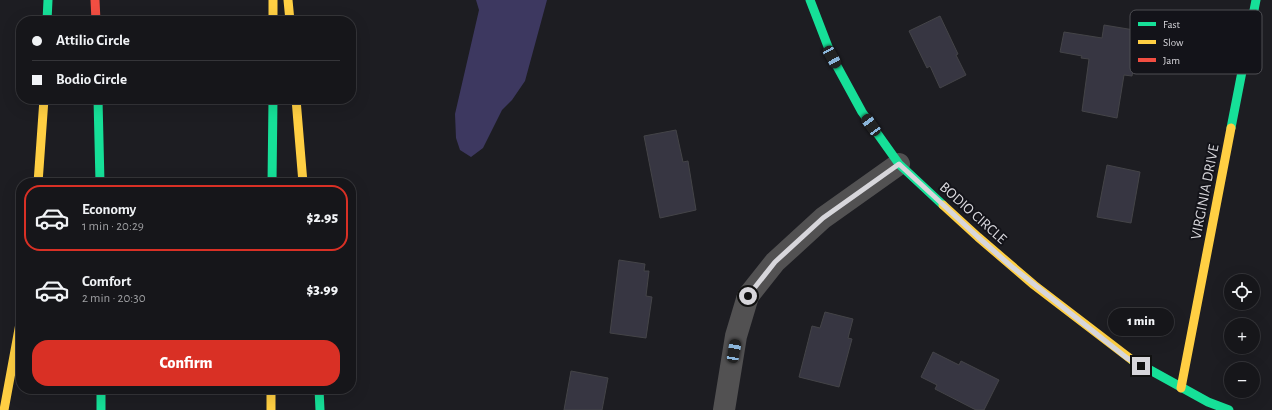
<!DOCTYPE html>
<meta charset="utf-8">
<style>
:root{--surface:#16161a;--page:#232327;--text:#f1f3f6;--muted:#9e9fa2;--line:#353539;--accent:#d93025}
body{margin:0;font-family:"Alegreya Sans",sans-serif;background:var(--page);color:var(--text);height:100vh;display:flex;flex-direction:column;font-size:15px;white-space:nowrap}
*{box-sizing:border-box;margin:0}
p{font-size:13px;color:var(--muted)}
.icon{flex:none;width:22px;height:22px;fill:none;stroke:currentColor;stroke-width:2;stroke-linecap:round;stroke-linejoin:round}
.map{position:relative;flex:1;overflow:hidden}
.drawer{position:absolute;left:16px;top:178px;width:340px;height:216px;display:flex;flex-direction:column;background:var(--surface);border-radius:16px;box-shadow:0 4px 16px #0002,0 0 0 1px var(--line)}
.drawer>*{flex:none}
.top-card{position:absolute;left:16px;top:16px;width:340px;height:88px;border-radius:16px;box-shadow:0 4px 16px #0002,0 0 0 1px var(--line);display:grid;align-content:center;height:88px;padding:0 16px;background:var(--surface)}
.buttons{position:absolute;left:1224px;top:274px;display:grid;gap:8px}
.buttons a{display:grid;place-items:center;width:36px;height:36px;border-radius:50%;background:var(--surface);box-shadow:0 4px 16px #0002,0 0 0 1px var(--line);font-size:20px}
.end{position:absolute;width:18px;height:18px;margin:-9px;border:5px solid #d7d6db;background:#111;box-shadow:0 0 0 2px #111}
.from{border-radius:50%}
.bubble{position:absolute;height:28px;border-radius:14px;background:var(--surface);box-shadow:0 4px 16px #0002,0 0 0 1px var(--line);font-size:13px;font-weight:800;line-height:28px;text-align:center}
.car{position:absolute;width:12px;height:24px;margin:-12px -6px;border-radius:5px;box-shadow:0 0 3px 1px #0007;background:linear-gradient(#222 24%,#8ab4d8 0 40%,#222 0 76%,#8ab4d8 0 86%,#222 0)}
.top-card b{display:flex;align-items:center;gap:14px;height:38px;font-size:15px}
.top-card b+b{border-top:1px solid var(--line)}
.top-card i{width:10px;height:10px;background:var(--text)}
ul{padding:7px 0 0;list-style:none}
li{display:flex;align-items:center;gap:12px;height:66px;margin:0 8px 6px;padding:0 8px;border:2px solid transparent;border-radius:16px}
li div{flex:1}
li b{display:block;font-size:15px}
li em{font-style:normal;font-weight:800}
li.on{border-color:var(--accent)}
li>.icon{width:36px;height:36px;stroke-width:1.5}
.button{display:flex;gap:8px;margin-top:auto;padding:8px 16px}
.button a{flex:1;height:46px;border-radius:16px;background:var(--accent);color:#fff;font-size:16px;font-weight:800;line-height:46px;text-align:center}
.map>svg:first-child{display:block}
.green{fill:#3d3860}
.building{fill:#373642;stroke:#444448}
.lines{fill:none;stroke-linecap:round;stroke-linejoin:round}
.street{stroke:#525152;stroke-width:22}
.fast{stroke:#16e098;stroke-width:9}
.slow{stroke:#ffcf43;stroke-width:9}
.jam{stroke:#f24e42;stroke-width:9}
.route{stroke:#d7d6db;stroke-width:5}
.labels{text-anchor:middle;dominant-baseline:central;stroke-width:4;stroke-linejoin:round;paint-order:stroke}
.street-label{font-size:15px;fill:#d7d6db;stroke:#131319}
.key{fill:#131319;stroke:#4e4e53;stroke-width:1}
.key-label{font-size:11px;fill:#d7d6db}
</style>
<div class="map">
<svg width="1272" height="410" viewBox="0 0 1272 410">
<rect width="100%" height="100%" fill="#1d1d22"/>
<path class="green" d="M476,0H547L525,81L512,100L502,110L483,148L471,157L460,150L456,138L455,114L479,10Z"/>
<path class="building" d="M940,16L958,54L956,55L966,75L940,88L930,66L927,68L909,31Z
M1104,25L1140,31L1132,76L1124,75L1117,118L1082,111L1089,59L1081,58L1082,56L1060,52L1064,32L1102,38Z
M676,130L683,162L688,161L696,210L660,218L644,136Z
M1107,165L1140,172L1131,223L1097,217Z
M619,260L645,264L644,271H649L646,296L652,297L646,338L610,333Z
M825,312L853,319L848,338L852,339L839,387L799,377L812,326L820,328Z
M933,352L959,365L961,361L999,380L984,410H976L935,389L937,385L921,377Z
M571,371L608,378L602,410H564Z"/>
<g class="lines">
<path class="street" d="M724,410L736,336L748,296L775,262L823,218L899,164"/>
<path class="fast" d="M810,0L832,57L862,112L899,164L943,205
M47,21L48,0
M98,99L100,183
M1231,128L1256,0
M272,183L273,99
M1132,360L1208,402L1229,410
M101,389V410
M319,389L320,410"/>
<path class="slow" d="M273,0V21
M288,0L290,21
M296,99L303,183
M38,183L44,99
M943,205L978,237L1034,285L1132,360
M1181,388L1231,128
M271,389V410
M4,410L21,318"/>
<path class="jam" d="M95,0L96,21"/>
</g>
<g class="lines">
<path class="route" d="M748,296L775,262L823,218L899,164L978,237L1011,266L1127,358L1141,366"/>
</g>
<g class="labels">
<g class="street-label">
<text transform="translate(1205 192) rotate(-79)">VIRGINIA DRIVE</text>
<text transform="translate(973 213) rotate(42)">BODIO CIRCLE</text>
</g>
</g>
<rect x="1130" y="10" width="132" height="64" rx="6" class="key"/>
<rect x="1138" y="22" width="18" height="4" fill="#16e098"/>
<rect x="1138" y="40" width="18" height="4" fill="#ffcf43"/>
<rect x="1138" y="58" width="18" height="4" fill="#f24e42"/>
<g class="key-label">
<text x="1163" y="28">Fast</text>
<text x="1163" y="46">Slow</text>
<text x="1163" y="64">Jam</text>
</g>
</svg>
<div class="buttons">
<a><svg class="icon" aria-label="locate" viewBox="0 0 24 24"><circle cx="12" cy="12" r="6"/><path d="M12 2v4M12 18v4M2 12h4M18 12h4"/></svg></a>
<a>+</a>
<a>−</a>
</div>
<i class="end from" style="left:748px;top:296px"></i>
<i class="end" style="left:1141px;top:366px"></i>
<div class="bubble" style="left:1108px;top:308px;width:66px">1 min</div>
<i class="car" style="left:832px;top:57px;rotate:151deg"></i>
<i class="car" style="left:871px;top:125px;rotate:324deg"></i>
<i class="car" style="left:734px;top:351px;rotate:10deg"></i>
<div class="top-card">
<b><i class="from"></i>Attilio Circle</b>
<b><i></i>Bodio Circle</b>
</div>
<section class="drawer">
<ul>
<li class="on"><svg class="icon" aria-label="car" viewBox="0 0 24 24"><path d="M5 17H2v-5l4-1 3-4h7l3 4 3 1v5h-3M9 17h6M6 11h13"/><circle cx="7" cy="17" r="2"/><circle cx="17" cy="17" r="2"/></svg><div><b>Economy</b><p>1 min · 20:29</p></div><em>$2.95</em></li>
<li><svg class="icon" aria-label="car" viewBox="0 0 24 24"><path d="M5 17H2v-5l4-1 3-4h7l3 4 3 1v5h-3M9 17h6M6 11h13"/><circle cx="7" cy="17" r="2"/><circle cx="17" cy="17" r="2"/></svg><div><b>Comfort</b><p>2 min · 20:30</p></div><em>$3.99</em></li>
</ul>
<div class="button"><a>Confirm</a></div>
</section>
</div>
